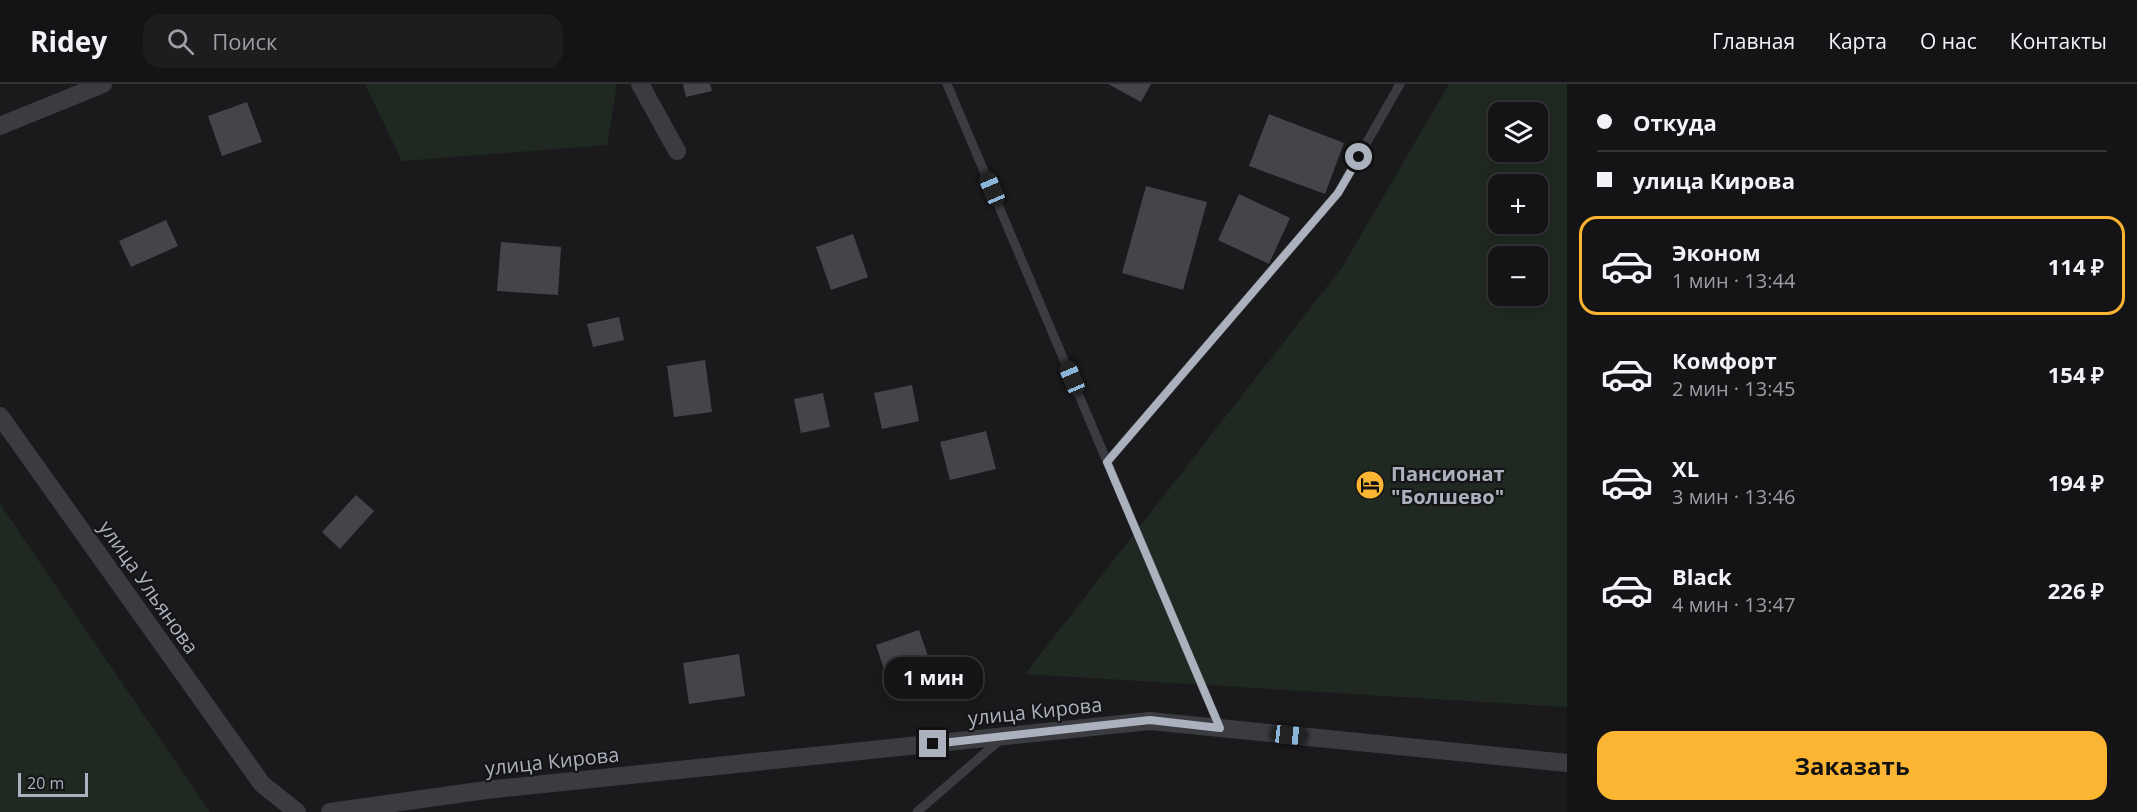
<!DOCTYPE html>
<html lang="ru">
<meta charset="utf-8">
<style>
:root{--surface:#141416;--page:#1d1d1f;--text:#f1f3f6;--muted:#9d9ea1;--line:#333335;--accent:#fcb533}
body{margin:0;font-family:"Open Sans",sans-serif;background:var(--page);color:var(--text);height:100vh;display:flex;flex-direction:column;font-size:22px;white-space:nowrap}
*{box-sizing:border-box;margin:0}
p{font-size:20px;color:var(--muted)}
.icon{flex:none;width:33px;height:33px;fill:none;stroke:currentColor;stroke-width:2;stroke-linecap:round;stroke-linejoin:round}
.map{position:relative;flex:1;overflow:hidden}
.details{display:flex;flex-direction:column;background:var(--surface);width:570px}
.details>*{flex:none}
.top-card{display:grid;align-content:center;height:132px;padding:0 30px;background:var(--surface)}
.tools{position:absolute;left:1488px;top:18px;display:grid;gap:12px}
.tools a{display:grid;place-items:center;width:60px;height:60px;border-radius:12px;background:var(--surface);box-shadow:0 3px 15px #0003,0 0 0 2px var(--line);font-size:30px}
.scale{position:absolute;left:18px;bottom:15px;width:70px;box-sizing:border-box;padding-left:6px;border:3px solid #acb2bd;border-top:0;font-size:16px;line-height:21px;white-space:nowrap;color:#acb2bd;-webkit-text-stroke:4px #151518;paint-order:stroke}
.end{position:absolute;width:27px;height:27px;margin:-14px;border:8px solid #acb2bd;background:#111;box-shadow:0 0 0 3px #111}
.from{border-radius:50%}
.bubble{position:absolute;height:42px;border-radius:18px;background:var(--surface);box-shadow:0 3px 15px #0003,0 0 0 2px var(--line);font-size:20px;font-weight:700;line-height:42px;text-align:center}
.car{position:absolute;width:18px;height:36px;margin:-18px -9px;border-radius:8px;box-shadow:0 0 4px 2px #0007;background:linear-gradient(#222 24%,#8ab4d8 0 40%,#222 0 76%,#8ab4d8 0 86%,#222 0)}
.top-card b{display:flex;align-items:center;gap:21px;height:57px;font-size:22px}
.top-card b+b{border-top:2px solid var(--line)}
.top-card i{width:15px;height:15px;background:var(--text)}
ul{padding:0;list-style:none}
li{display:flex;align-items:center;gap:18px;height:99px;margin:0 12px 9px;padding:0 18px;border:3px solid transparent;border-radius:18px}
li div{flex:1}
li b{display:block;font-size:22px}
li em{font-style:normal;font-weight:700}
li.active{border-color:var(--accent)}
li>.icon{width:54px;height:54px;stroke-width:1.5}
.action{display:flex;gap:12px;margin-top:auto;padding:12px 30px}
.action a{flex:1;height:69px;border-radius:18px;background:var(--accent);color:#111;font-size:24px;font-weight:700;line-height:69px;text-align:center}
header{display:flex;align-items:center;gap:36px;box-sizing:border-box;height:84px;padding:0 30px;background:var(--surface);border-bottom:2px solid var(--line)}
header strong{font-size:28px}
nav{display:flex;gap:33px;margin-inline-start:auto;font-size:21px}
.search{width:420px;height:54px;background:var(--page);display:flex;align-items:center;gap:15px;box-sizing:border-box;padding:0 21px;border-radius:18px;color:var(--muted);font-size:22px}
main{display:flex;flex:1;min-height:0}
.map>svg:first-child{display:block}
.green{fill:#202921;fill-rule:evenodd}
.building{fill:#44454a}
.lines{fill:none;stroke-linecap:round;stroke-linejoin:round}
.lane{stroke:#3b3c42;stroke-width:9}
.street{stroke:#3b3c42;stroke-width:18}
.route{stroke:#acb2bd;stroke-width:8}
.labels{text-anchor:middle;dominant-baseline:central;stroke-width:4.5;stroke-linejoin:round;paint-order:stroke}
.poi-label{font-size:20px;font-weight:bold;fill:#acb2bd;stroke:#151518;text-anchor:start}
.street-label{font-size:20px;fill:#acb2bd;stroke:#151518}
</style>
<header>
<strong>Ridey</strong>
<div class="search"><svg class="icon" aria-label="search" viewBox="0 0 24 24"><circle cx="10" cy="10" r="6"/><path d="M15 15l6 6"/></svg>Поиск</div>
<nav><a>Главная</a><a>Карта</a><a>О нас</a><a>Контакты</a></nav>
</header>
<main>
<div class="map">
<svg width="1567" height="728" viewBox="0 0 1567 728">
<rect width="100%" height="100%" fill="#1a1a1d"/>
<path class="green" d="M365,0H617L607,61L402,77Z
M1449,0H1567V623L1025,590L1343,182ZM1498,28H1538V68H1498ZM1498,100H1538V140H1498ZM1498,172H1538V212H1498Z
M0,420L210,728H0Z"/>
<path class="building" d="M683,0H710L712,7L686,13Z
M1108,0H1151L1141,18Z
M247,18L262,58L222,72L208,32Z
M1269,30L1344,59L1325,110L1249,82Z
M1146,102L1207,118L1183,206L1122,189Z
M1239,110L1290,134L1269,180L1218,156Z
M166,136L178,162L131,183L119,157Z
M853,150L868,193L831,206L816,163Z
M501,158L561,163L558,211L497,207Z
M619,233L624,256L593,263L587,240Z
M705,276L712,328L674,333L667,282Z
M912,301L919,337L882,345L874,309Z
M823,309L830,343L801,349L794,315Z
M986,347L996,385L950,396L940,358Z
M356,411L374,427L340,465L322,448Z
M919,546L932,584L888,598L876,561Z
M739,570L745,612L689,620L683,579Z"/>
<g class="lines">
<path class="lane" d="M947,0L1220,644
M1107,378L1338,109L1400,0
M917,728L1001,655"/>
<path class="street" d="M640,0L677,67
M0,42L103,0
M0,332L262,700L297,728
M330,728L486,706L1150,637L1567,679"/>
</g>
<g class="lines">
<path class="route" d="M933,660L1150,636L1220,644L1107,378L1338,109L1359,73"/>
</g>
<defs>
<g id="hotel-disc" transform="scale(1.5)"><circle r="9.5" fill="#fcb533" stroke="#151518"/><path d="M-6-4.5h1.5V1H6V5H4.5V3h-9V5H-6ZM-4 0a1.8 1.8 0 1 1 3.6 0ZM.5 0V-2.5h3Q6-2.5 6 0Z" fill="#111"/></g>
</defs>
<g fill-rule="evenodd">
<use href="#hotel-disc" x="1370" y="401"/>
</g>
<g class="labels">
<g class="poi-label">
<text x="1391" y="389">Пансионат<tspan x="1391" dy="23">"Болшево"</tspan></text>
</g>
<g class="street-label">
<text transform="translate(149 503) rotate(55)">улица Ульянова</text>
<text transform="translate(1035 627) rotate(-6)">улица Кирова</text>
<text transform="translate(552 677) rotate(-6)">улица Кирова</text>
</g>
</g>
</svg>
<div class="tools">
<a><svg class="icon" aria-label="layers" viewBox="0 0 24 24"><path d="M12 4l9 5-9 5-9-5zM3 14l9 5 9-5"/></svg></a>
<a>+</a>
<a>−</a>
</div>
<div class="scale">20 m</div>
<i class="end from" style="left:1359px;top:73px"></i>
<i class="end" style="left:933px;top:660px"></i>
<div class="bubble" style="left:884px;top:573px;width:99px">1 мин</div>
<i class="car" style="left:992px;top:105px;rotate:337deg"></i>
<i class="car" style="left:1072px;top:294px;rotate:337deg"></i>
<i class="car" style="left:1289px;top:651px;rotate:96deg"></i>
</div>
<section class="details">
<div class="top-card">
<b><i class="from"></i>Откуда</b>
<b><i></i>улица Кирова</b>
</div>
<ul>
<li class="active"><svg class="icon" aria-label="car" viewBox="0 0 24 24"><path d="M5 17H2v-5l4-1 3-4h7l3 4 3 1v5h-3M9 17h6M6 11h13"/><circle cx="7" cy="17" r="2"/><circle cx="17" cy="17" r="2"/></svg><div><b>Эконом</b><p>1 мин · 13:44</p></div><em>114 ₽</em></li>
<li><svg class="icon" aria-label="car" viewBox="0 0 24 24"><path d="M5 17H2v-5l4-1 3-4h7l3 4 3 1v5h-3M9 17h6M6 11h13"/><circle cx="7" cy="17" r="2"/><circle cx="17" cy="17" r="2"/></svg><div><b>Комфорт</b><p>2 мин · 13:45</p></div><em>154 ₽</em></li>
<li><svg class="icon" aria-label="car" viewBox="0 0 24 24"><path d="M5 17H2v-5l4-1 3-4h7l3 4 3 1v5h-3M9 17h6M6 11h13"/><circle cx="7" cy="17" r="2"/><circle cx="17" cy="17" r="2"/></svg><div><b>XL</b><p>3 мин · 13:46</p></div><em>194 ₽</em></li>
<li><svg class="icon" aria-label="car" viewBox="0 0 24 24"><path d="M5 17H2v-5l4-1 3-4h7l3 4 3 1v5h-3M9 17h6M6 11h13"/><circle cx="7" cy="17" r="2"/><circle cx="17" cy="17" r="2"/></svg><div><b>Black</b><p>4 мин · 13:47</p></div><em>226 ₽</em></li>
</ul>
<div class="action"><a>Заказать</a></div>
</section>
</main>
